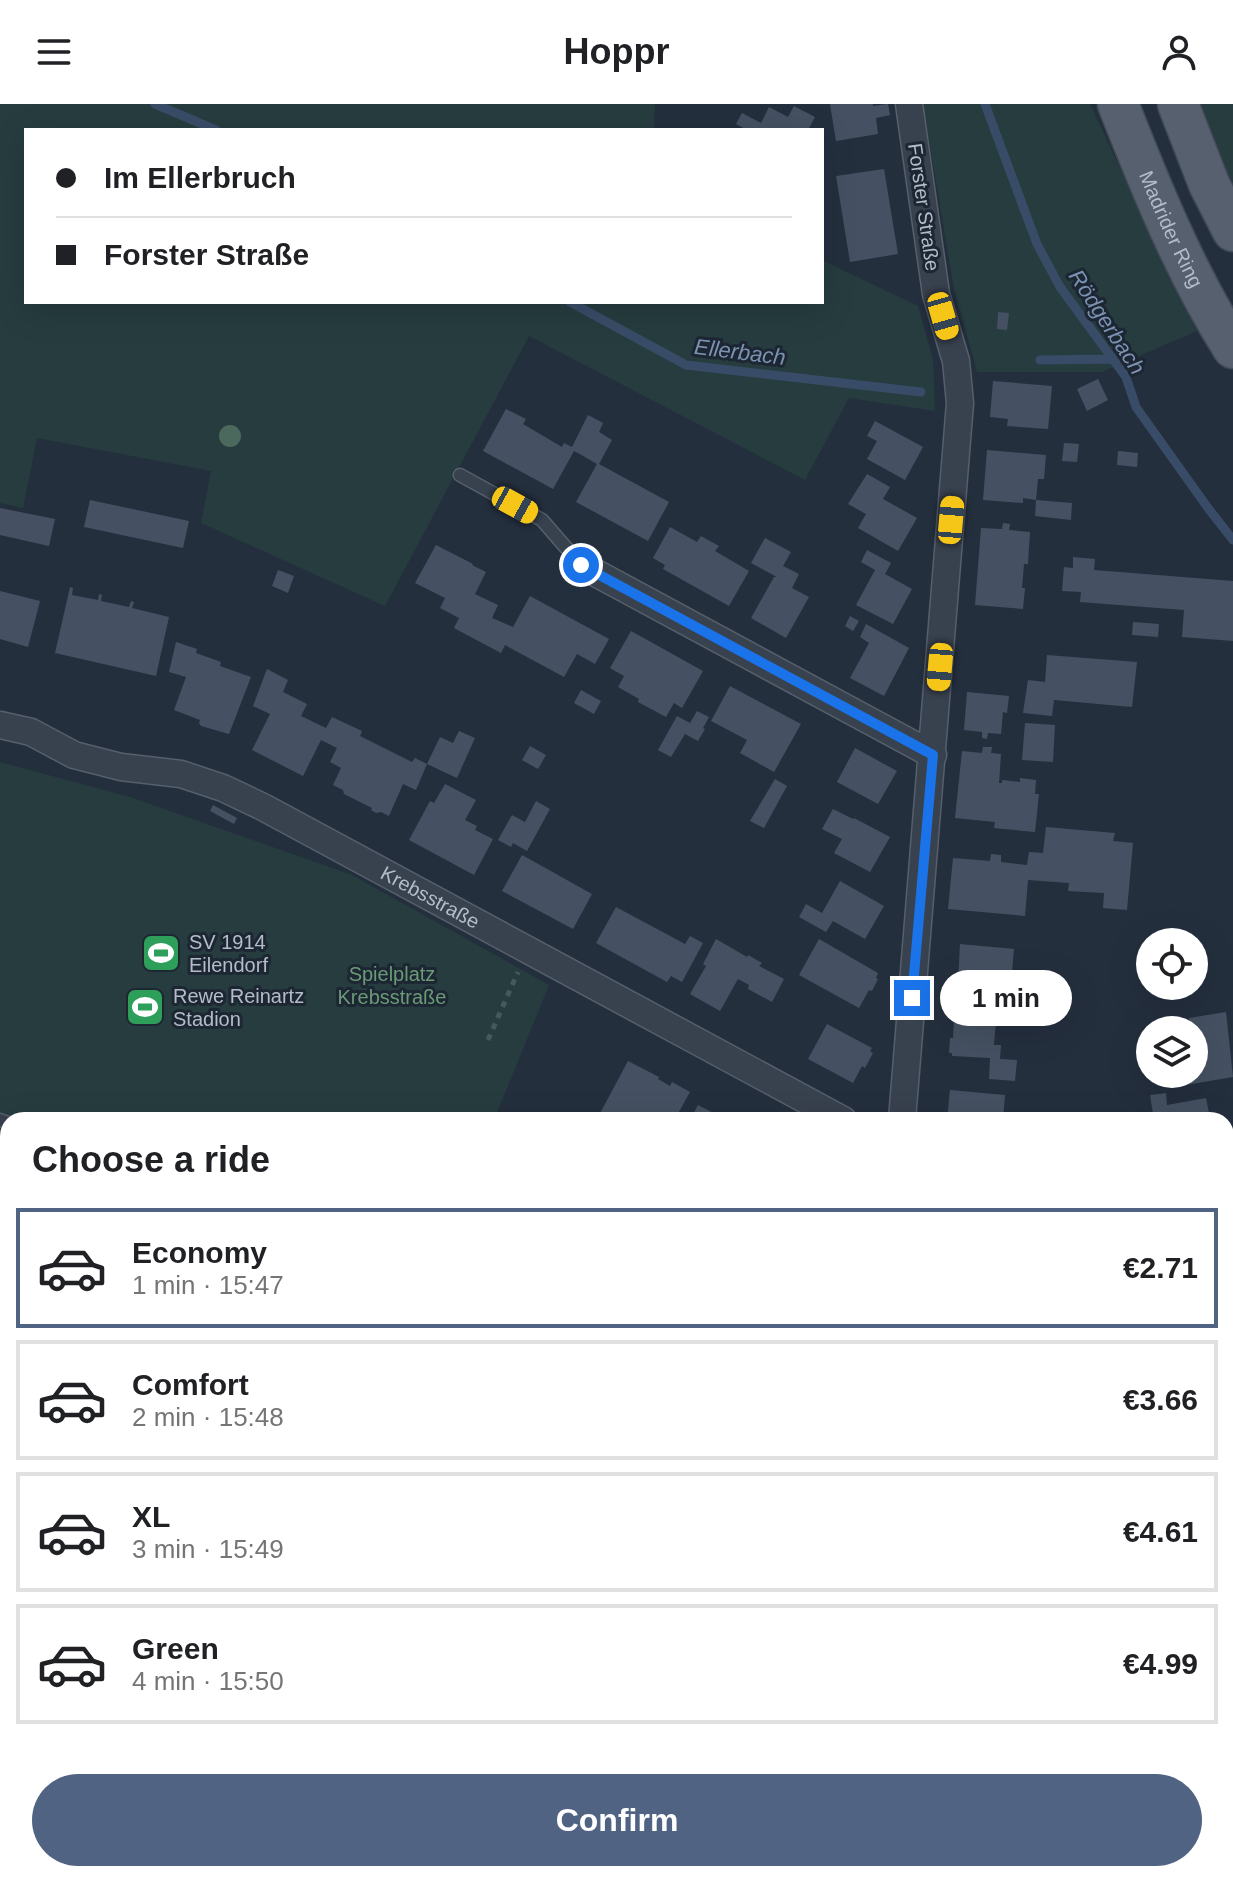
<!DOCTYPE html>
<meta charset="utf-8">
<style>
:root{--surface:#fff;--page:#f6f6f6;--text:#202124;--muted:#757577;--line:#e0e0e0;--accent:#506383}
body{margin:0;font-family:Arial,sans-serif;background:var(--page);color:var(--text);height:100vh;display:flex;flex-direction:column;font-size:30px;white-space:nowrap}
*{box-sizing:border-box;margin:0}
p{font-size:26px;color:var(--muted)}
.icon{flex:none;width:44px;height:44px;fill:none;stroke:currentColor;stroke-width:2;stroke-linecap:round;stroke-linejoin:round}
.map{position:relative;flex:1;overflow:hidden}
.panel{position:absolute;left:0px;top:1008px;width:1234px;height:770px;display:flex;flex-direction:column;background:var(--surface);border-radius:24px 24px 0 0;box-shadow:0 8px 32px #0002}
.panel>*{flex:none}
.guide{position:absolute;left:24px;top:24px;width:800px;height:176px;border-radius:0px;box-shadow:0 8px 32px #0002;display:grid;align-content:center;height:176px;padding:0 32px;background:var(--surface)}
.buttons{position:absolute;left:1136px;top:824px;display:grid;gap:16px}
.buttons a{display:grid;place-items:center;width:72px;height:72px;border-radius:50%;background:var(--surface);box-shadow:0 8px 32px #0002;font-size:40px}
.end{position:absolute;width:36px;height:36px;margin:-18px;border:10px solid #1a73e8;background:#fff;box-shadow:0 0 0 4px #fff}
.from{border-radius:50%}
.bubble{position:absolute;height:56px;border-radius:28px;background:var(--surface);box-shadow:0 8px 32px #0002;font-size:26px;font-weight:800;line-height:56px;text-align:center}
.car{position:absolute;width:24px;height:48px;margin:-24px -12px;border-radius:10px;box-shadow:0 0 6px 2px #0007;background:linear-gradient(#f5c518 24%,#345 0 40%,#f5c518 0 76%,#345 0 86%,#f5c518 0)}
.guide b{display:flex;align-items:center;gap:28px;height:76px;font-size:30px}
.guide b+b{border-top:2px solid var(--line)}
.guide i{width:20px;height:20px;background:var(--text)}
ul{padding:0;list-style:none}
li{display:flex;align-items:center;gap:24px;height:120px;margin:0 16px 12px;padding:0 16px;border:4px solid var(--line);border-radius:0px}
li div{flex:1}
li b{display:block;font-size:30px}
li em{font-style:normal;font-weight:800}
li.on{border-color:var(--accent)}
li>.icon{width:72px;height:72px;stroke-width:1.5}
h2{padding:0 32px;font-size:36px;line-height:96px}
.cta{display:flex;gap:16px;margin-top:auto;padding:16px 32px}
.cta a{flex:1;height:92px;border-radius:48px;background:var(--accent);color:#fff;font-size:32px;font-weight:800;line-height:92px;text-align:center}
header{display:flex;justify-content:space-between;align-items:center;height:104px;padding:0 32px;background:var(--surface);font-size:36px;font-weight:800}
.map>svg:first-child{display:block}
.green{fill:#263c3f}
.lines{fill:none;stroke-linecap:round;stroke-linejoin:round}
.stream{stroke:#394c67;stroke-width:9}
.building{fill:#455162}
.lane-casing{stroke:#565f6c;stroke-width:15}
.street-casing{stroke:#565f6c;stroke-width:29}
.secondary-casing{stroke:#565f6c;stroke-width:39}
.primary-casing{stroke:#414a57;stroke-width:43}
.path{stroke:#44595c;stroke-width:5;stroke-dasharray:6 6;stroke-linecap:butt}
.lane{stroke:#38414e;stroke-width:12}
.street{stroke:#38414e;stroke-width:26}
.secondary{stroke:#465061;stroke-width:36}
.primary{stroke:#56606e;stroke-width:40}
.tree{fill:#4b6a5d}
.route{stroke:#1a73e8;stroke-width:10}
.labels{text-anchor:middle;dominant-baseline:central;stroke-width:6;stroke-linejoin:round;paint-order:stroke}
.street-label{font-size:20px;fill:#b4bcc9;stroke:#1d2633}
.poi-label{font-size:20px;fill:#b4bcc9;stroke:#1d2633;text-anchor:start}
.park-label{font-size:20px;fill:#6b9a76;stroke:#1d2633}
.water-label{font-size:22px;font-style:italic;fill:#7c92b1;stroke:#1d2633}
</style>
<header><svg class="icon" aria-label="menu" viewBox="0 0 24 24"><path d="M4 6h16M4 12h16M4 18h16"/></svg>Hoppr<svg class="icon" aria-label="person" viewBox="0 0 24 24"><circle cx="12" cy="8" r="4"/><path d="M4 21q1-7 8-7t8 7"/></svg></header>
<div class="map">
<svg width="1233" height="1777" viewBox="0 0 1233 1777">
<rect width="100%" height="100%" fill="#242f3e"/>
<path class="green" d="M0,0H655L654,26H26V198H822V156L918,202L933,256L935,307L849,294L805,376L529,232L385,502L201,419L211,367L37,334L23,404L0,399Z
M923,0H1090L1197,227L1102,268H977L954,185Z
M1201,0H1233V80L1228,71Z
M0,658L130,693L352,771L549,881L494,1016H8V1139L0,1144Z"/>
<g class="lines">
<path class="stream" d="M155,0L216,26
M985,0L1037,140L1060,183L1126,273L1136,303L1208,404L1233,436
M570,198L686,261L921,288
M1040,256L1112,255"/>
</g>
<path class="building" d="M830,0H873V2L888,0L890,11L876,14L878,30L836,37Z
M794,2L815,13L808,26H747L736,20L742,9L761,19L769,3L788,13Z
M884,65L898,150L850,158L836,72Z
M998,208L1009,209L1007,226L997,225Z
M1098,275L1108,296L1087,307L1077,285Z
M993,277L1052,282L1048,325L1007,322L1008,315L990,313Z
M506,305L526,315L523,320L562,343L564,339L572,343L588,311L603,319L599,328L612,336L599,360L669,398L648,437L576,398L597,360L585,353L574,347L553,385L483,347Z
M875,317L923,343L905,376L867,355L877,337L867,332Z
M1064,339L1079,340L1077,358L1062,357Z
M987,346L1046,351L1044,375H1038L1036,396L1023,394V399L983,396Z
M1118,347L1138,349L1137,363L1117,361Z
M867,370L890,383L883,395L917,414L898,447L858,424L866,410L848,400Z
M90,396L189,417L183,444L84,423Z
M1036,396L1072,399L1071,416L1035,412Z
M0,404L55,415L49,442L0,431Z
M1003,419L1010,420L1009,426L1030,428L1028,460H1024L1022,484H1025L1023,505L975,501L981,424L1002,425Z
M670,423L697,438L701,432L719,442L715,447L749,467L729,502L663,465L665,461L653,454Z
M765,434L791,448L783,462L799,470L792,484L809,493L786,534L751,514L774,473H777L751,459Z
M436,441L473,460L472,461L486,468L475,490L498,501L492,514L513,523L530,492L609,535L595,560L577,550L564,573L505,541L501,549L454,524L459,514L440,504L445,494L415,479Z
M867,446L891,459L885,470L912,485L893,520L856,501L875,466L861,458Z
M1073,453L1095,455L1094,466L1233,477V537L1182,533L1184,506L1080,498L1081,488L1062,487L1064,463L1073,464Z
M278,466L294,472L288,489L272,482Z
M70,483L73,484L72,491L98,496L99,490L102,491L101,497L129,503L131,497L134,498L132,504L169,513L156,572L55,549Z
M0,487L40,497L28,543L0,535Z
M850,512L859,517L853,527L845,522Z
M1133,518L1159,520L1158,533L1132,531Z
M866,520L909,544L884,592L850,574L869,539L860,533Z
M631,527L703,567L682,604L674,599L666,613L638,598L639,595L618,583L624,572L610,564Z
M176,538L197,545L196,549L221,558L220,562L251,573L229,630L201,622L199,619L200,616L174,606L186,573L169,568Z
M1047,551L1137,558L1132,603L1054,596L1052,612L1023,609L1028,576L1045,578Z
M267,565L288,576L283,588L307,600L301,612L326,624L332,613L362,627L360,632L412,658L415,654L427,660L416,686L403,680L389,712L381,708L376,709L371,706L372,704L344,690L343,686L333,681L341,664L330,658L337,644L321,636L303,672L252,646L270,610L253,602Z
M730,582L801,620L774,668L740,649L747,636L711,617Z
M581,586L601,597L594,610L574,599Z
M967,588L1009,592L1007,609L1003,608L1001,630L988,629L987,635L982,634V628L964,626Z
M697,607L709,613L703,624L705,625L698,637L685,630L671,653L658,646L677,612L690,619Z
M1025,619L1055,621L1053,658L1022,656Z
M459,627L475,634L457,674L427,660L440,633L453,639Z
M530,642L546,651L538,665L522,656Z
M983,643H992L991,649L1001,650L999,679H1002V676L1020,678V674L1036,676L1035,690H1039L1035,728L994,724L995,718L955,714L962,647L982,649Z
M855,644L897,667L878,700L837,678Z
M775,675L787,682L764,724L750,717Z
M445,680L476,696L465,716L477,722L475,726L493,735L474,771L409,736L430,697L434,699Z
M536,697L550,705L527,747L513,739L511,743L498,736L512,711L525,718Z
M213,701L237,714L234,720L210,707Z
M833,705L853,715L854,714L890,733L870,768L834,749L842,735L822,725Z
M1046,723L1115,729L1113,737L1133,739L1127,806L1103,804L1104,789L1068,787L1069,779L1028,776L1025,812L948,805L953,754L990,757L991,750L1001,751V758L1027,761L1029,748L1043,749Z
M522,751L592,790L573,825L502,787Z
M840,777L884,802L865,835L833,817L826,828L799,813L806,800L822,809Z
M616,803L685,840L690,832L703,839L682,878L671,872L667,878L596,839Z
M716,835L747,853L748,851L762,859L759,862L784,875L772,898L748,885L749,881L738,875L720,907L690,890L706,862L703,860Z
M819,835L878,869L876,874L878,875L872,887L869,886L859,904L799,871Z
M960,840L1014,845L1010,892L992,890L991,904L962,901L964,880L958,879Z
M1226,908L1233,973L1186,981L1185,970H1194V926H1190L1189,914Z
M954,915L996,917L994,941H1001L1000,955L1017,956L1015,977L989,975L990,954L952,952V949H949L950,934H953Z
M827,920L872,944L870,947L873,949L865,964L862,962L853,979L808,955Z
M628,957L659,973L658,975L670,982L672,978L690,988L675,1015L662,1008L657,1016H604L598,1013Z
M950,986L1005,991L1003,1015L947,1016Z
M1166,989L1167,1001L1206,994L1209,1009L1154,1016L1150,991Z
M698,1001L727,1016H690Z
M1233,1053V1096L1226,1097V1055Z
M8,1072V1123L0,1128V1077Z
M8,1197V1243L0,1247V1202Z
M8,1270V1299L0,1286V1275Z
M1233,1483V1509L1226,1510V1484Z
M8,1494V1549L0,1554V1498Z
M1233,1625V1687L1226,1688V1626Z
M8,1652V1683L0,1687V1657Z
M275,1770H323L326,1775L323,1777H279Z
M513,1770H521L525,1777H500Z
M554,1770H584L571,1777H555Z
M1233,1770V1777H1197V1775Z"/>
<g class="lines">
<g class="lane-casing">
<path id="lane" d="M460,371L542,416L581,461
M0,1016L8,1019
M684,1770L687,1777
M1074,1770L1075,1777"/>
</g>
<g class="street-casing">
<g id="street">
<path d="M581,461L933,651"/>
<path id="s1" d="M0,621L31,628L74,651L121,663L181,670L223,684L263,703L843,1016"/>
<path d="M902,1016L960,299L956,257L936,190L909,0"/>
<path d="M0,1377L8,1390"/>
<path d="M0,1592L8,1587"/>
<path d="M241,1770L245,1777"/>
<path d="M871,1777L872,1770"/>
</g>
</g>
<g class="secondary-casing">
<path id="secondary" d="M1226,1733L1233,1731
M972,1777L1012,1770"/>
</g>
<g class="primary-casing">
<g id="primary">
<path id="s2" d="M1118,0C1151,84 1185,168 1233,244"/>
<path d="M1178,0L1209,80L1233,127"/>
</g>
</g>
<path class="path" d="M488,936L518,868"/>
<use href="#lane" class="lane"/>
<use href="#street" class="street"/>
<use href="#secondary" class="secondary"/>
<use href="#primary" class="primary"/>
</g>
<circle class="tree" cx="230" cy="332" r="11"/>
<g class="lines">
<path class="route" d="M581,461L933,651L912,894"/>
</g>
<defs>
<g id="stadium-square" transform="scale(2)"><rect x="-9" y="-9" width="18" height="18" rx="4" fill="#2e9e5b" stroke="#1d2633"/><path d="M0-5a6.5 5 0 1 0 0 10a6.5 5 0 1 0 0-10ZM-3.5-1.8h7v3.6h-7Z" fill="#fff"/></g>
</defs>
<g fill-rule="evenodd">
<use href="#stadium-square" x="161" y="849"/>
<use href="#stadium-square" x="145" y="903"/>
</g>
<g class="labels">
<g class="street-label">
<text transform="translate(924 103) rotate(82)">Forster Straße</text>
<text stroke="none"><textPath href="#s2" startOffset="136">Madrider Ring</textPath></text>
<text stroke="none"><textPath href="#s1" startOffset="468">Krebsstraße</textPath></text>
</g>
<g class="poi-label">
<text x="189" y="838">SV 1914<tspan x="189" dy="23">Eilendorf</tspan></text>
<text x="173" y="892">Rewe Reinartz<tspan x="173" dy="23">Stadion</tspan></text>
</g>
<g class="park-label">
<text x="392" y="870">Spielplatz<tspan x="392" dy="23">Krebsstraße</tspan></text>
</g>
<g class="water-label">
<text transform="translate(1107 218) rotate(57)">Rödgerbach</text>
<text transform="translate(740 248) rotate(7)">Ellerbach</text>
</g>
</g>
</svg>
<div class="buttons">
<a><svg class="icon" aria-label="locate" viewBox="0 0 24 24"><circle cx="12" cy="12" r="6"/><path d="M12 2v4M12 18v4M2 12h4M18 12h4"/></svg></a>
<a><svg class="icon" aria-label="layers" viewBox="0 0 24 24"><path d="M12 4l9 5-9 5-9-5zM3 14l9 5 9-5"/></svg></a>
</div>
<i class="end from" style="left:581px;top:461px"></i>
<i class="end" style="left:912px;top:894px"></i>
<div class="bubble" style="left:940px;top:866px;width:132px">1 min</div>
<i class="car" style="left:943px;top:212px;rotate:164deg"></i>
<i class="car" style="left:515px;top:401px;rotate:119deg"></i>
<i class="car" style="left:951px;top:416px;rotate:5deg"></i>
<i class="car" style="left:940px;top:563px;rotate:185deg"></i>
<div class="guide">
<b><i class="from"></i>Im Ellerbruch</b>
<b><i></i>Forster Straße</b>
</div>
<section class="panel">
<h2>Choose a ride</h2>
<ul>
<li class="on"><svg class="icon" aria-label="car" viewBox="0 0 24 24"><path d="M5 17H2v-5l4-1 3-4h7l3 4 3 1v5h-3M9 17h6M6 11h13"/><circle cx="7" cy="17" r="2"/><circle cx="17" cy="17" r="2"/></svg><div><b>Economy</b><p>1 min · 15:47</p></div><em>€2.71</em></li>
<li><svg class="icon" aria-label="car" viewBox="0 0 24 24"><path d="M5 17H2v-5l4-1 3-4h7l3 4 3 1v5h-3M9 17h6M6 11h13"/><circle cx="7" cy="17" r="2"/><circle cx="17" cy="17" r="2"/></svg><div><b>Comfort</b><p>2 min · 15:48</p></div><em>€3.66</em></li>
<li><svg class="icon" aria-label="car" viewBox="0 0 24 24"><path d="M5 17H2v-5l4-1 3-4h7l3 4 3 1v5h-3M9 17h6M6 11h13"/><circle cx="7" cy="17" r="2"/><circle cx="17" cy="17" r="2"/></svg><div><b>XL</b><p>3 min · 15:49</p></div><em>€4.61</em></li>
<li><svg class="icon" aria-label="car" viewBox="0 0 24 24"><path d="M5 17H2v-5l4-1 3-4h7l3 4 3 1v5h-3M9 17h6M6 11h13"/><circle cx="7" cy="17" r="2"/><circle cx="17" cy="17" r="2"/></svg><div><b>Green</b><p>4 min · 15:50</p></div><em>€4.99</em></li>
</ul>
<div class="cta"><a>Confirm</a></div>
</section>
</div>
